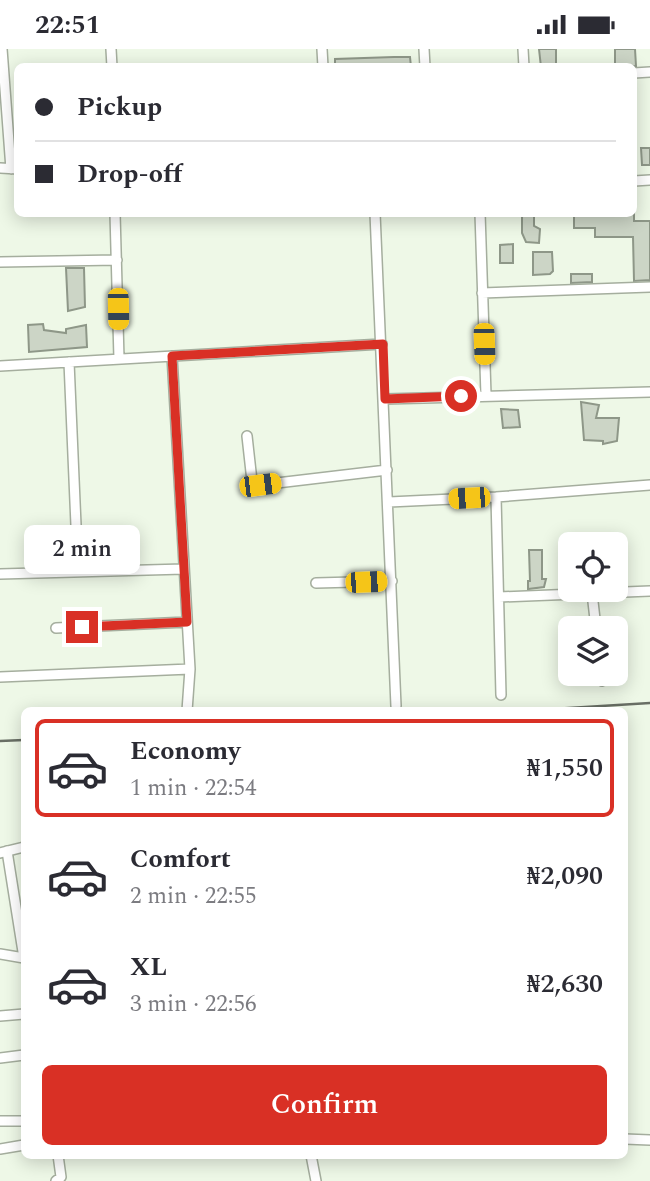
<!DOCTYPE html>
<meta charset="utf-8">
<style>
:root{--surface:#fff;--page:#f2f2f3;--text:#2b2b33;--muted:#7c7c81;--line:#e1e1e2;--accent:#d93025}
body{margin:0;font-family:Spectral,serif;background:var(--page);color:var(--text);height:100vh;display:flex;flex-direction:column;font-size:26px;white-space:nowrap}
*{box-sizing:border-box;margin:0}
p{font-size:23px;color:var(--muted)}
.icon{flex:none;width:38px;height:38px;fill:none;stroke:currentColor;stroke-width:2;stroke-linecap:round;stroke-linejoin:round}
.map{position:relative;flex:1;overflow:hidden}
.details{position:absolute;left:21px;top:658px;width:607px;height:452px;display:flex;flex-direction:column;background:var(--surface);border-radius:10px;box-shadow:0 4px 18px #0003}
.details>*{flex:none}
.top-card{position:absolute;left:14px;top:14px;width:623px;height:154px;border-radius:10px;box-shadow:0 4px 18px #0003;display:grid;align-content:center;height:154px;padding:0 21px;background:var(--surface)}
.controls{position:absolute;left:558px;top:483px;display:grid;gap:14px}
.controls a{display:grid;place-items:center;width:70px;height:70px;border-radius:10px;background:var(--surface);box-shadow:0 4px 18px #0003;font-size:35px}
.end{position:absolute;width:32px;height:32px;margin:-16px;border:9px solid #d93025;background:#fff;box-shadow:0 0 0 4px #fff}
.from{border-radius:50%}
.bubble{position:absolute;height:49px;border-radius:10px;background:var(--surface);box-shadow:0 4px 18px #0003;font-size:23px;font-weight:600;line-height:49px;text-align:center}
.car{position:absolute;width:21px;height:42px;margin:-21px -10px;border-radius:9px;box-shadow:0 0 5px 2px #0007;background:linear-gradient(#f5c518 24%,#345 0 40%,#f5c518 0 76%,#345 0 86%,#f5c518 0)}
.top-card b{display:flex;align-items:center;gap:24px;height:66px;font-size:26px}
.top-card b+b{border-top:2px solid var(--line)}
.top-card i{width:18px;height:18px;background:var(--text)}
ul{padding:12px 0 0;list-style:none}
li{display:flex;align-items:center;gap:21px;height:98px;margin:0 14px 10px;padding:0 7px;border:4px solid transparent;border-radius:10px}
li div{flex:1}
li b{display:block;font-size:26px}
li em{font-style:normal;font-weight:600}
li.current{border-color:var(--accent)}
li>.icon{width:63px;height:63px;stroke-width:1.5}
.button{display:flex;gap:14px;margin-top:auto;padding:14px 21px}
.button a{flex:1;height:80px;border-radius:10px;background:var(--accent);color:#fff;font-size:28px;font-weight:600;line-height:80px;text-align:center}
.status{display:flex;justify-content:space-between;align-items:center;height:49px;padding:0 35px;background:var(--surface);direction:ltr}
.status svg{height:19px;fill:currentColor}
.map>svg:first-child{display:block}
.building{fill:#ccd5c6;stroke:#8e9788;stroke-width:2}
.lines{fill:none;stroke-linecap:round;stroke-linejoin:round}
.minor-casing{stroke:#a5ae9e;stroke-width:12}
.minor{stroke:#fff;stroke-width:9}
.rail{stroke:#696f65;stroke-width:2.5}
.route{stroke:#d93025;stroke-width:9}
</style>
<div class="status"><b>22:51</b><svg viewBox="0 0 49 12"><path d="M0 12V9h3v3zM5 12V6h3v6zM10 12V3h3v9zM15 12V0h3v12zM26 1h20v11H26zM47 4h2v5h-2z"/></svg></div>
<div class="map">
<svg width="650" height="1132" viewBox="0 0 650 1132">
<rect width="100%" height="100%" fill="#eef8e7"/>
<path class="building" d="M539,0H556V18H541Z
M615,0H635L636,17L615,18Z
M394,8H410L411,18H335V10Z
M641,99H650V116H642Z
M574,164H634V172H650V231L634,232L633,188H595V179H574Z
M534,166V177L540,180L539,194L526,193L522,184V167Z
M513,195V214H500V196Z
M533,203H552L553,222L550,225L533,226Z
M66,219H84L85,258L68,262Z
M571,225H592V233L571,234Z
M43,275L44,281L66,284V280L86,276L87,298L29,303L28,276Z
M581,353L599,356L596,369H619L617,392L603,395V392L584,391Z
M501,360L518,361L520,378L503,379Z
M529,501H542V530H546L544,538L528,540V532H530Z"/>
<g class="lines">
<g class="minor-casing">
<path id="minor" d="M2,0L11,120
M111,0L112,18
M322,0L323,18
M424,0L425,18
M523,0L524,18
M634,24L650,23
M0,119L18,120
M634,132L650,131
M115,164L119,310
M375,164L396,657
M480,164L486,346
M0,213L117,211
M482,244L650,238
M172,307L190,620L187,662
M69,313L78,523
M0,317L382,295
M385,350L650,343
M247,387L252,432L260,436L387,421
M496,448L501,646
M389,453L496,448L650,436
M0,525L184,520
M316,534L392,532
M592,544L596,579
M499,548L650,542
M56,579L187,573
M601,625L602,632
M0,628L190,620
M0,804L24,798
M0,905L24,909L7,802
M0,967L24,965
M0,1009L24,1006
M0,1072H24
M625,1090L650,1091
M0,1100L24,1096
M311,1106L316,1132
M56,1132L61,1128L58,1106"/>
</g>
<use href="#minor" class="minor"/>
<path class="rail" d="M520,662L650,654
M0,692L24,691"/>
</g>
<g class="lines">
<path class="route" d="M82,578L187,573L172,307L383,295L385,350L461,347"/>
</g>
</svg>
<div class="controls">
<a><svg class="icon" aria-label="locate" viewBox="0 0 24 24"><circle cx="12" cy="12" r="6"/><path d="M12 2v4M12 18v4M2 12h4M18 12h4"/></svg></a>
<a><svg class="icon" aria-label="layers" viewBox="0 0 24 24"><path d="M12 4l9 5-9 5-9-5zM3 14l9 5 9-5"/></svg></a>
</div>
<i class="end from" style="left:461px;top:347px"></i>
<i class="end" style="left:82px;top:578px"></i>
<div class="bubble" style="left:24px;top:476px;width:116px">2 min</div>
<i class="car" style="left:118px;top:260px;rotate:179deg"></i>
<i class="car" style="left:484px;top:295px;rotate:178deg"></i>
<i class="car" style="left:260px;top:436px;rotate:83deg"></i>
<i class="car" style="left:469px;top:449px;rotate:267deg"></i>
<i class="car" style="left:366px;top:533px;rotate:88deg"></i>
<div class="top-card">
<b><i class="from"></i>Pickup</b>
<b><i></i>Drop-off</b>
</div>
<section class="details">
<ul>
<li class="current"><svg class="icon" aria-label="car" viewBox="0 0 24 24"><path d="M5 17H2v-5l4-1 3-4h7l3 4 3 1v5h-3M9 17h6M6 11h13"/><circle cx="7" cy="17" r="2"/><circle cx="17" cy="17" r="2"/></svg><div><b>Economy</b><p>1 min · 22:54</p></div><em>₦1,550</em></li>
<li><svg class="icon" aria-label="car" viewBox="0 0 24 24"><path d="M5 17H2v-5l4-1 3-4h7l3 4 3 1v5h-3M9 17h6M6 11h13"/><circle cx="7" cy="17" r="2"/><circle cx="17" cy="17" r="2"/></svg><div><b>Comfort</b><p>2 min · 22:55</p></div><em>₦2,090</em></li>
<li><svg class="icon" aria-label="car" viewBox="0 0 24 24"><path d="M5 17H2v-5l4-1 3-4h7l3 4 3 1v5h-3M9 17h6M6 11h13"/><circle cx="7" cy="17" r="2"/><circle cx="17" cy="17" r="2"/></svg><div><b>XL</b><p>3 min · 22:56</p></div><em>₦2,630</em></li>
</ul>
<div class="button"><a>Confirm</a></div>
</section>
</div>
